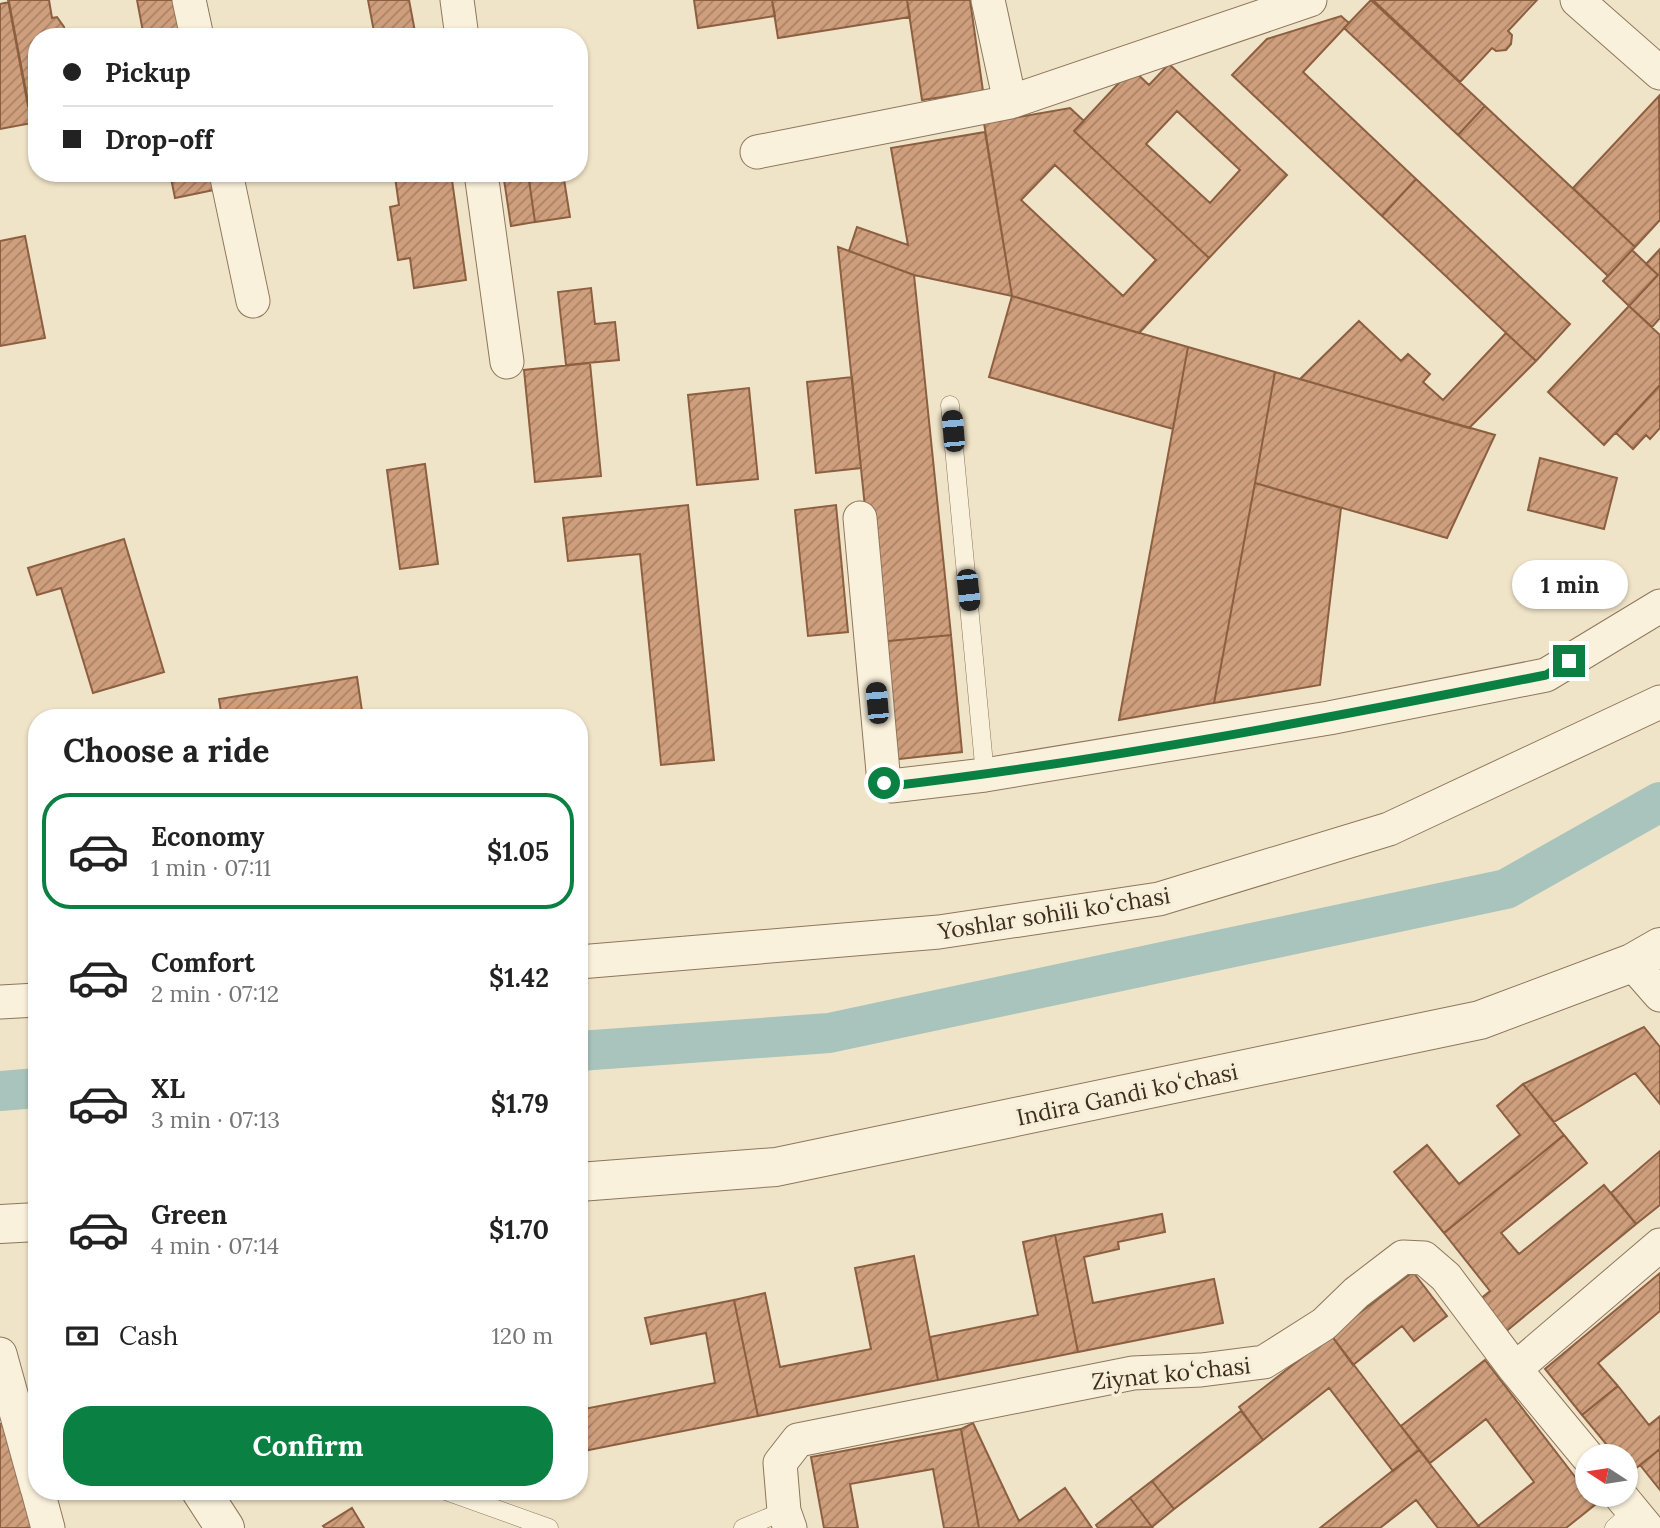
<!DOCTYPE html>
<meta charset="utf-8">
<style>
:root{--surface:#fff;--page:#f2f2f2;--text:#222;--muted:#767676;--line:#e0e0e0;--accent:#0b8043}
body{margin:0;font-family:Lora,serif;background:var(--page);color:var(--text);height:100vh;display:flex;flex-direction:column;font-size:26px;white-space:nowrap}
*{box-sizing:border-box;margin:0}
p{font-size:23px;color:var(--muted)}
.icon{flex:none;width:38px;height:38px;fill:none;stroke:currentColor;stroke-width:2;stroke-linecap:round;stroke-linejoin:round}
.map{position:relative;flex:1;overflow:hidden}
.side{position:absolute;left:28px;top:709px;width:560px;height:791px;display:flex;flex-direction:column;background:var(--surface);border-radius:28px;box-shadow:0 2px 5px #0004}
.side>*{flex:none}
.banner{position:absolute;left:28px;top:28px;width:560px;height:154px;border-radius:28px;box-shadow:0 2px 5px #0004;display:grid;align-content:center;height:154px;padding:0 35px;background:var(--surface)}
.needle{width:46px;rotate:282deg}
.controls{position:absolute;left:1575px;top:1444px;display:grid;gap:14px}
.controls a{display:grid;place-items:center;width:63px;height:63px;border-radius:50%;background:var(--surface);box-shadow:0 2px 5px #0004;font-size:35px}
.end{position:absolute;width:32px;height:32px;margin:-16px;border:9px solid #0b8043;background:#fff;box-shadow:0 0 0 4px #fff}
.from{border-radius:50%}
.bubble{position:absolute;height:49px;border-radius:24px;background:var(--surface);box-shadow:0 2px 5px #0004;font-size:23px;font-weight:800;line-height:49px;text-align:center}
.car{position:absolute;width:21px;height:42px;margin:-21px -10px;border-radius:9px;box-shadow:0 0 5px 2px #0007;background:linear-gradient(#222 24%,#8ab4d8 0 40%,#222 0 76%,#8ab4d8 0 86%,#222 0)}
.banner b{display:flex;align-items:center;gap:24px;height:66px;font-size:26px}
.banner b+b{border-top:2px solid var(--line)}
.banner i{width:18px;height:18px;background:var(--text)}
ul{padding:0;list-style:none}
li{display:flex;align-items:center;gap:21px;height:116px;margin:0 14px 10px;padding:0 21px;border:4px solid transparent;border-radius:28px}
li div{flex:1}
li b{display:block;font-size:26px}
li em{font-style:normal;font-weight:800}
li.on{border-color:var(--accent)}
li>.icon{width:63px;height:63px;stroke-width:1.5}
h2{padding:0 35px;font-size:32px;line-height:84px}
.pay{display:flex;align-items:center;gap:18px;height:77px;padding:0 35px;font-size:26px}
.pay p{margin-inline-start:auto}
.button{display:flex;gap:14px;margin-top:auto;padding:14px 35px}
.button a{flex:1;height:80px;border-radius:28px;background:var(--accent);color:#fff;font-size:28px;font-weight:800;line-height:80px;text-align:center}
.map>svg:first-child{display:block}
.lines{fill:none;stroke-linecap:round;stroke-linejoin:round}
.canal{stroke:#a9c4bc;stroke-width:40}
.building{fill:url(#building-hatch);stroke:#8d5f41;stroke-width:2;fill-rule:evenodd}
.service-casing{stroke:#8d765c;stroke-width:19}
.minor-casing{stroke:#8d765c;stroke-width:35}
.tertiary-casing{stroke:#8d765c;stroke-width:40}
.service{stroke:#faf1dc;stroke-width:18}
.minor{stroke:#faf1dc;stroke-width:33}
.tertiary{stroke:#faf1dc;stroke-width:38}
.route{stroke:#0b8043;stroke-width:9}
.labels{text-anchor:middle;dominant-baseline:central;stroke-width:7;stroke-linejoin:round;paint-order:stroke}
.street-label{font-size:23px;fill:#3d2e20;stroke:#f7eed8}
</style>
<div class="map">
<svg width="1660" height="1528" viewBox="0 0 1660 1528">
<defs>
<pattern id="building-hatch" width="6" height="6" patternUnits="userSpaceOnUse" patternTransform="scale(1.75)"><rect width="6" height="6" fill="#cf9f7d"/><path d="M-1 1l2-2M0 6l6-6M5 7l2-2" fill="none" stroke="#a98266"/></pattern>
</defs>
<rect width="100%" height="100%" fill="#f0e4c8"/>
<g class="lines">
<path class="canal" d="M579,1051L829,1033L1506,889L1660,802
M0,1091L37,1088"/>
</g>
<path class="building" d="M8,0H49L52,18L57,17L64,27L66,37H37V104L28,106Z
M137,0H178L185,37H144Z
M368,0H409L416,37H375Z
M694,0H772L775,16L698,28Z
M772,0H907L910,17L778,38Z
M907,0H970L983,91L922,100Z
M1371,0L1485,106L1458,135L1344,28Z
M1373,0H1537L1508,31L1512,35L1511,44L1506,50L1496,51L1492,48L1460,82Z
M9,2L32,123L0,129V4Z
M1341,16L1349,23L1303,72L1416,179L1382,216L1232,75L1267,39Z
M1169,64L1287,175L1209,258L1074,131L1132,69L1149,85ZM1177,111L1240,170L1210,203L1146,144Z
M1659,96L1660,220L1635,247L1573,188Z
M1485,106L1635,247L1608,276L1458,135Z
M1070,108L1084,121L1074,131L1209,258L1139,333L1012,296L984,123ZM1055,165L1156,260L1123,296L1021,200Z
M985,132L1012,296L914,275L849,251L857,227L908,245L891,148Z
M170,173H211L214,190L175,198Z
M419,173H451L466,280L414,288L410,258L398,260L390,207L399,205L395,177Z
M503,173H528L535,222L511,226Z
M528,173H563L570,217L535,222Z
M1416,179L1570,324L1536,361L1382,216Z
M25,236L45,338L0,346V241Z
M838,247L914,275L951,635L879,642Z
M1660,249V318L1652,327L1629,306L1658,275L1646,264Z
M1632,250L1658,275L1629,306L1603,281Z
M591,288L595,324L615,322L619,360L566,365L558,292Z
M1012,296L1188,347L1173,429L989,377Z
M1629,306L1660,335V385L1604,445L1548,392Z
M1359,321L1401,361L1408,354L1430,374L1423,382L1443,400L1506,333L1536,361L1469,428L1300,379Z
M1188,347L1275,372L1255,483L1214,703L1119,720Z
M590,363L601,476L535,482L524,370Z
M1275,372L1495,435L1447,538L1255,483Z
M852,377L861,468L816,473L807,382Z
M1660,385V428L1650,439L1646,435L1633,449L1616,433Z
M749,388L758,479L697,485L688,395Z
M1540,458L1617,478L1604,529L1528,510Z
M425,464L438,564L400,569L387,470Z
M1255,483L1341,508L1320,685L1214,703Z
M688,505L714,760L661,765L640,554L568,561L563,518Z
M836,505L848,632L808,636L795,510Z
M124,539L164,672L93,693L61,588L37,595L28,568Z
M951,635L962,752L891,760L879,642Z
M357,677L363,718H222L219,699Z
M1644,1027L1660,1047V1104L1635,1073L1554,1122L1523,1084Z
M1523,1084L1564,1135L1444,1233L1394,1172L1427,1145L1459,1184L1520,1135L1497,1106Z
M1564,1135L1587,1163L1501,1233L1519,1254L1604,1185L1636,1224L1504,1333L1478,1301L1490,1291L1444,1233Z
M1660,1151V1205L1636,1224L1611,1193Z
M1162,1214L1165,1232L1118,1242L1119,1249L1084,1257L1093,1303L1214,1279L1223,1323L1078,1352L1055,1235Z
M1055,1235L1078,1352L938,1380L930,1337L1038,1315L1023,1242Z
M914,1256L938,1380L758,1416L734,1300L765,1293L780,1367L871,1349L855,1268Z
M1413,1272L1447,1316L1414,1341L1402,1326L1353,1365L1331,1335Z
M1660,1273V1311L1598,1363L1618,1386L1582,1415L1545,1369Z
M734,1300L758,1416L579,1452V1410L715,1383L706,1333L651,1344L645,1318Z
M1331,1335L1419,1450L1393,1471L1329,1388L1263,1440L1239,1407Z
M1485,1360L1596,1504L1566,1528H1480L1478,1526L1534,1482L1486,1419L1430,1463L1401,1426Z
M1618,1386L1649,1425L1660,1416V1449L1630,1473L1626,1468V1456H1616L1582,1415Z
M1241,1411L1263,1440L1174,1509L1152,1481Z
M7,1422L34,1528H0V1424Z
M973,1423L1019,1521L1065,1488L1092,1528H979L961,1429Z
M961,1429L979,1528H944L933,1469L850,1484L858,1528H824L811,1457Z
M1660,1449V1490L1640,1465Z
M1419,1450L1480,1528H1438L1416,1500L1380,1528H1320Z
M1152,1481L1174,1509L1152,1527L1130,1498Z
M1130,1498L1152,1527L1098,1528L1096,1525Z
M352,1508L364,1528H325L323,1526Z"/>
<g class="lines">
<g class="service-casing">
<path id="service" d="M950,405L985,775
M446,1491L549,1528
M743,1528L784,1511
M1614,1528L1633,1511"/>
</g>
<g class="minor-casing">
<path id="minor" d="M189,0L197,37
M457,0L462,37
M988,0L1010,102L1310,0
M1577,0L1660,73
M757,152L1010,102
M226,173L253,301
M481,173L507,362
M860,518L884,783L891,786L985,775L1329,718L1546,675L1660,606
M579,962L939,932L1159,899L1389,829L1660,702
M1632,963L1660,995
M0,1002L37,1000
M0,1354L37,1488
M1587,1456L1515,1369L1660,1245
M38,1491L48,1528
M1619,1494L1647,1528
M790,1528L784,1511L780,1463L798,1440L1133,1373L1201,1370L1264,1362L1324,1324L1356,1293L1403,1257L1424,1258L1446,1277L1515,1369"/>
</g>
<g class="tertiary-casing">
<path id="tertiary" d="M579,1182L776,1167L1480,1020L1632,963L1660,947
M0,1224L37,1222
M201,1491L225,1528"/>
</g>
<use href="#service" class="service"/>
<use href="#minor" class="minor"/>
<use href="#tertiary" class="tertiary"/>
</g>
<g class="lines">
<path class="route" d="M884,783L891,786C1111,760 1329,718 1546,675L1569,661"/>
</g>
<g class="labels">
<g class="street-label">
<text transform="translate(1054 913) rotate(-9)">Yoshlar sohili koʻchasi</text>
<text transform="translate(1127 1094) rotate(-12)">Indira Gandi koʻchasi</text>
<text transform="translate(1171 1373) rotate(-6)">Ziynat koʻchasi</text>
</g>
</g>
</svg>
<div class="controls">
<a><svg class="needle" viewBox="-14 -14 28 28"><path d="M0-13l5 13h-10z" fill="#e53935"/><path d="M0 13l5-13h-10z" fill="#767676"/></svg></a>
</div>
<i class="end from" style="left:884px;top:783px"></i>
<i class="end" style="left:1569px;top:661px"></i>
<div class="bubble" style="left:1512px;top:560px;width:116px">1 min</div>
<i class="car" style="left:953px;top:431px;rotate:355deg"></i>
<i class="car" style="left:968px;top:590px;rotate:174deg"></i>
<i class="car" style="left:877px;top:703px;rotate:355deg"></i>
<div class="banner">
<b><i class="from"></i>Pickup</b>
<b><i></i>Drop-off</b>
</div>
<section class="side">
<h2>Choose a ride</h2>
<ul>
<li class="on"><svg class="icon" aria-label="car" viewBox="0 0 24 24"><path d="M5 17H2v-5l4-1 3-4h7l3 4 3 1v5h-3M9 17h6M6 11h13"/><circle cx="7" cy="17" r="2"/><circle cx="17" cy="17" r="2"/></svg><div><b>Economy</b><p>1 min · 07:11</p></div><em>$1.05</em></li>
<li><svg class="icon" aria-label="car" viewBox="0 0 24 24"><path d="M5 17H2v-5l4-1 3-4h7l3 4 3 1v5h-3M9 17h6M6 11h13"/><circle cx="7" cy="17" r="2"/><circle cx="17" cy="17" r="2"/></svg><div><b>Comfort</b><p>2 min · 07:12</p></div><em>$1.42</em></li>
<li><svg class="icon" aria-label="car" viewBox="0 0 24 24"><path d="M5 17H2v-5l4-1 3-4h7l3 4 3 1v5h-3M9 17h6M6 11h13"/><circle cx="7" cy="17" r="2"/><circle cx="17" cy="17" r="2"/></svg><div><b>XL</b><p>3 min · 07:13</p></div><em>$1.79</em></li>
<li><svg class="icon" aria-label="car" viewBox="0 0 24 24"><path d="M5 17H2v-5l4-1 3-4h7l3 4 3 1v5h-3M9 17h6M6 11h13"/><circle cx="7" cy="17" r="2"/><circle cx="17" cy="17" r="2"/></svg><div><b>Green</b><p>4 min · 07:14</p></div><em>$1.70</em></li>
</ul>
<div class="pay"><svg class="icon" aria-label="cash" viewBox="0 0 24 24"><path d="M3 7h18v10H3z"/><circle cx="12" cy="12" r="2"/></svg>Cash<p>120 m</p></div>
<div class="button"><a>Confirm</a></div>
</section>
</div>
